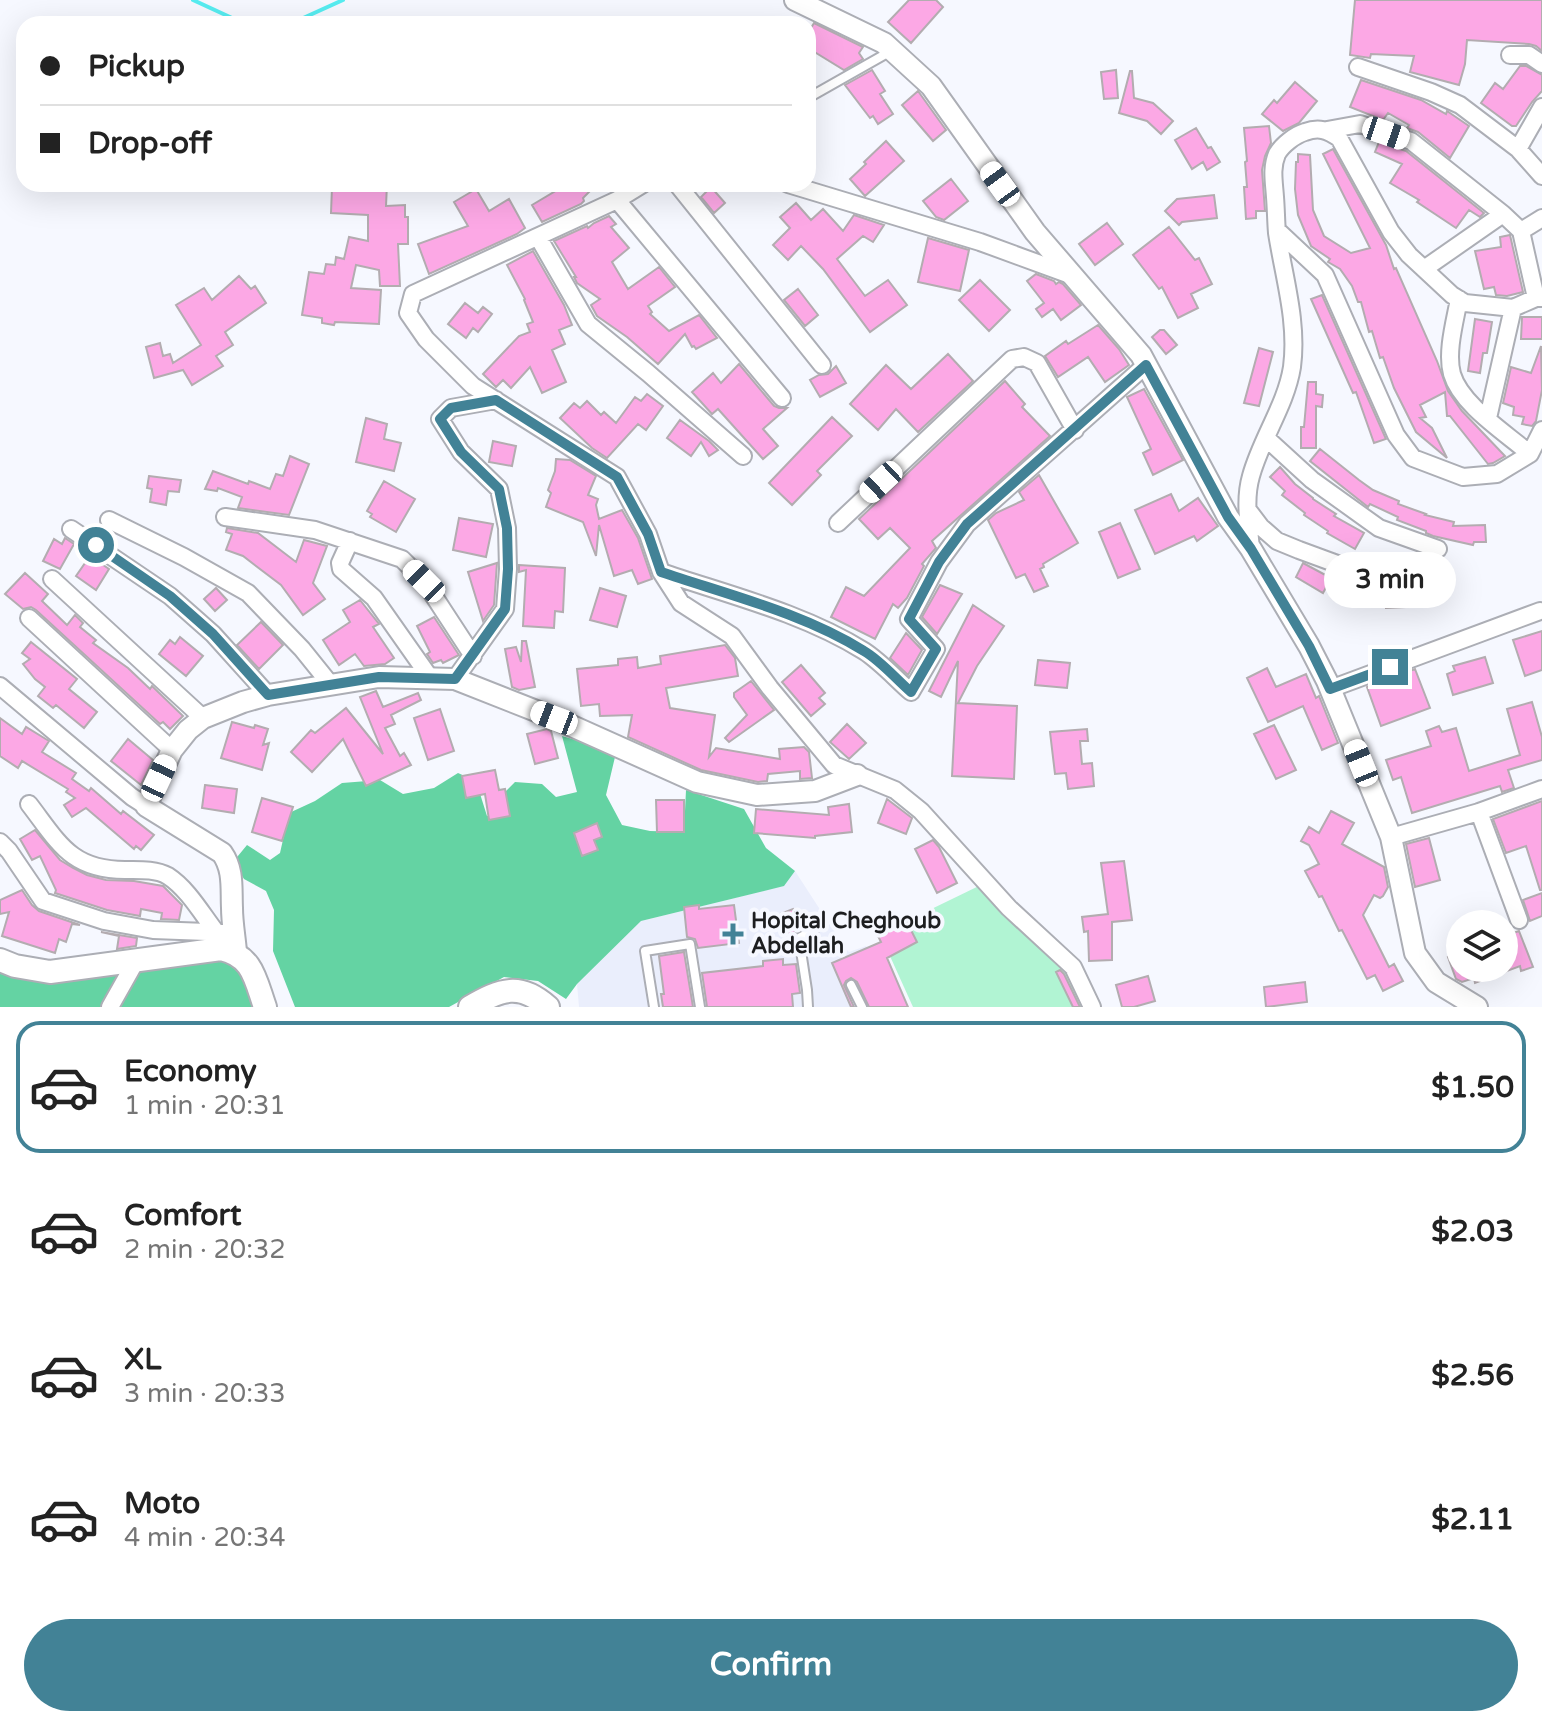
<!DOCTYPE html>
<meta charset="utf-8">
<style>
:root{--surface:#fff;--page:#f6f6f6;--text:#222;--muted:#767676;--line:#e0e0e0;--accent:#428296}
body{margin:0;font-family:"Varela Round",sans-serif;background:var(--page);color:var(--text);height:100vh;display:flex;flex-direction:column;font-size:30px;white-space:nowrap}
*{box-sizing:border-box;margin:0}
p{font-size:26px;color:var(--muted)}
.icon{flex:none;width:44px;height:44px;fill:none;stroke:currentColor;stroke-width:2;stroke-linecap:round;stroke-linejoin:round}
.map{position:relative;height:1007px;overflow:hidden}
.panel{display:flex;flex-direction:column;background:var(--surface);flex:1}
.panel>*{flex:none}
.banner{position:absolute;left:16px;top:16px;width:800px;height:176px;border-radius:24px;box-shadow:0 8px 32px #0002;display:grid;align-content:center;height:176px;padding:0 24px;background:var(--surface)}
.tools{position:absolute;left:1446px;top:910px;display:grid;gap:16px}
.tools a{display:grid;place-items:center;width:72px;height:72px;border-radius:50%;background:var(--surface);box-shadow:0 8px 32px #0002;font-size:40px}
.end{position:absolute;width:36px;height:36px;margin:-18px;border:10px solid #428296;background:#fff;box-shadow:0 0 0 4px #fff}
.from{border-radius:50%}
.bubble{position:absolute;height:56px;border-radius:28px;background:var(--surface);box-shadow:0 8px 32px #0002;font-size:26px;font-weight:800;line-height:56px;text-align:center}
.car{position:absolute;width:24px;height:48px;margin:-24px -12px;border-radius:10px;box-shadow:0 0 6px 2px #0007;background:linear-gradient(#fff 24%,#345 0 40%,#fff 0 76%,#345 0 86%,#fff 0)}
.banner b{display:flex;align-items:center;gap:28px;height:76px;font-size:30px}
.banner b+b{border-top:2px solid var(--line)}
.banner i{width:20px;height:20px;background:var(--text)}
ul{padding:14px 0 0;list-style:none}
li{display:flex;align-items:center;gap:24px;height:132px;margin:0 16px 12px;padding:0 8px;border:4px solid transparent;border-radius:24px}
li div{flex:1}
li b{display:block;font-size:30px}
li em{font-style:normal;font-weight:800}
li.on{border-color:var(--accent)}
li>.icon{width:72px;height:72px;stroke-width:1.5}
.action{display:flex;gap:16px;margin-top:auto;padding:16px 24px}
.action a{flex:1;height:92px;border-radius:48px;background:var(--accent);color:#fff;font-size:32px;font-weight:800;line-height:92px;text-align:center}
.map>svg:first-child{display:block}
.built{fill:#eaeefc}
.green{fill:#b1f4d3}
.forest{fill:#64d3a3}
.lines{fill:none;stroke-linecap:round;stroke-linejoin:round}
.stream{stroke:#57edf1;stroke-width:4}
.building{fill:#fca8e5;stroke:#b3acb0;stroke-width:2}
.service-casing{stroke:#acaeb5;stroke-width:12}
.minor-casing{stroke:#acaeb5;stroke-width:20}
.tertiary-casing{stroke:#acaeb5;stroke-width:24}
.secondary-casing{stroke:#acaeb5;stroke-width:26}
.service{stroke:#fff;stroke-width:8}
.minor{stroke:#fff;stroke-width:16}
.tertiary{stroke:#fff;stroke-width:20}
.secondary{stroke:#fff;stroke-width:22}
.route{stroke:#428296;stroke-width:10}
.poi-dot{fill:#428296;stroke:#f6f8ff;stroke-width:3}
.labels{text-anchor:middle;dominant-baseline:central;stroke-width:8;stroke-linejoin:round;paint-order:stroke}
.poi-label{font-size:22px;font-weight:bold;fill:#1d1e20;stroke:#f6f8ff;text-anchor:start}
</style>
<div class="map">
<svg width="1542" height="1007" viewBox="0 0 1542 1007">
<rect width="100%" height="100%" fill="#f6f8ff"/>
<path class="built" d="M795,871L845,948L849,952L866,946L883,965V1007H579L577,984L641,921L783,886Z"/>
<path class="green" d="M985,883L1072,971L1088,1007H913L880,934Z"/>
<path class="forest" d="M562,736L597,746L615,757L606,795L622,825L650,831L684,832L686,790L744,809L766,848L795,871L784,886L641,921L577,984L566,999L538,981L504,977L449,1007H295L273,951L274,910L266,891L244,879L233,862L247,845L270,860L280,853L289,813L315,801L342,783L380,780L403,794L434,788L458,773L476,781L487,816L508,812L504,793L515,782L542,784L556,797L577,792Z
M220,958L251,968L271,1007H0V968L10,972L70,981L129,971Z"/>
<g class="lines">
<path class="stream" d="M193,0L245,24
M290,24L343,0"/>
</g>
<path class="building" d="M909,0H936L943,7L911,43L888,22Z
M1355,0H1542V51L1536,46L1529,44L1467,40L1465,64L1459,85L1410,72L1414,56L1371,54L1370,58L1350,55Z
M814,23L863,47L859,53L863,59L844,70L808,48V33Z
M1520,66H1526L1542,75V91L1532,102L1516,126H1512L1481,103L1495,83L1503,89Z
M872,70L885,91L880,94L893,114L878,124L873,116L870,118L845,85Z
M1116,70L1118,98L1104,99L1101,72Z
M1130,71H1132L1134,98L1153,103L1173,121L1161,134L1147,121L1119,113Z
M1361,80L1421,100L1446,114L1447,111L1469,126L1450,158L1418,132L1407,128L1409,125L1388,113L1383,120L1350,107Z
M1295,82L1317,101L1299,123L1283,131L1262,114L1274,100L1277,103Z
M918,91L946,130L933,141L902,105Z
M1269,126L1271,143L1265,156L1262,170L1265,211H1256V218L1246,219L1244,187H1247L1245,162L1247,161L1244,128Z
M1196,128L1208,148L1211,147L1220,162L1207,170L1203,162L1192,169L1175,140Z
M886,141L904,161L865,196L850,179L866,164L864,162Z
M1379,142L1406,151L1484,213L1480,217L1469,210L1456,228L1417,202L1419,200L1390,183L1402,164L1375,152Z
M1333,149L1386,245L1394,269L1396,268L1437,361L1448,391L1462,411L1505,456L1493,463L1488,464L1450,416H1447L1445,392L1420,405L1426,417L1420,418L1432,428L1447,458L1416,432L1394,388L1383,357L1380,358L1372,331L1369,332L1361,302H1358L1352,286L1340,269L1328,262L1330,259L1311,246L1298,215L1295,189L1296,162H1298V154L1310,155L1313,210L1324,236L1351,253L1370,248L1323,154Z
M951,179L968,201L944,220L936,217L923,201Z
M342,184H387L386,206L405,205V217H408V244H398L400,286H380L379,270L356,265L351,288L381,290L379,324L335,322L334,325L322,323V318L302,315L309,272L324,274L326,264L335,265L336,257L344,259L349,237L368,241V215L331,213L332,187H342Z
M554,184H597L583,198L584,201L581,204L542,222L532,205L557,190Z
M711,187L725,203L714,213L701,197Z
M476,189L489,211L509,199L525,228L517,234L429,274L418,244L468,226L454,202Z
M1214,195L1217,218L1182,222L1179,225L1165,211L1177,199Z
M796,203L811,220L823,209L843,231L854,215L884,225L873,242L863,236L837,259L865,296L888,280L907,305L870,332L823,269L801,246L788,260L773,245L790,228L780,217Z
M609,216L616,224L611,227L629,248L612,262L628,289L659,267L675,287L648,306L652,312L650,314L669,331L699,315L717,338L696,349L694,346L692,347L685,334L658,364L627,337L597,316L591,305L600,299L577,283L574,277H576L554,241L587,226L588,228L594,223Z
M1107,223L1123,244L1095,265L1079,244Z
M1169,227L1195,260L1199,258L1212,284L1191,294L1198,308L1178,318L1162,287L1159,289L1133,255Z
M1510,235L1523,292L1507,296L1496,295L1494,287L1484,289L1475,251L1501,247L1500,237Z
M928,238L969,250L960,291L918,282Z
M533,251L564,305L572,325L559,330L565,344L552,350L566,382L542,393L530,367L511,388L503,380L496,387L483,374L519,336L530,332L527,324L533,322L524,300L525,299L507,265Z
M1036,274L1054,281L1056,284L1059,282L1063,284L1081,305L1061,320L1053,309L1042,317L1036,309L1044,303L1027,281Z
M239,276L251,289L255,286L266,303L225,332L233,345L216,356L223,366L192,385L183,370L154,378L146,347L160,343L163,356L170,354L173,363L201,345L176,305L204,288L212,300Z
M980,280L1010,310L989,331L959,300Z
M798,289L818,315L805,326L784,300Z
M1322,295L1386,439L1374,443L1356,392L1353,393L1311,299Z
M465,303L478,313L483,307L492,314L478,332L473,328L466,338L448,324Z
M1522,317H1542V339H1521Z
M1475,319L1492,322L1487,353H1483L1480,373L1468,371Z
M1098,325L1119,349L1129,365L1105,382L1088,357L1058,377L1045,356L1066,341L1068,344Z
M1160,330H1164L1177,345L1166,354L1152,337Z
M1541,346L1542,390L1536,421L1532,426L1522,424L1524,417L1513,415L1514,407L1503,403L1511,367L1531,373Z
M1259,348L1273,352L1259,406L1244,403Z
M948,354L973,381L918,432L896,409L878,430L850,404L886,365L911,389Z
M739,364L774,406L779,408H787L763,429L778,446L763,459L718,409L712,414L692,392L713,373L721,383Z
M836,366L846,383L820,397L810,380L819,375L828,374Z
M1005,381L1025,404L1022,407L1050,436L932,541L936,548L922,564L924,566L907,598L898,608L893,604L875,639L831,617L846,587L864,596L910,548L890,528L878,539L859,519Z
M1308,382H1316V394L1323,395L1322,407L1316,406V448H1301V427H1304Z
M1144,389L1183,460L1153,475L1143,453L1151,449L1127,397Z
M647,394L663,406L646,430L638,424L607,458L592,448L560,418L574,403L580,408L587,401L601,415L604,412L616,423L635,397L641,401Z
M832,417L852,436L817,471L821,475L792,505L769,483Z
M366,418L387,424L384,439L401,443L394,471L356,462Z
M680,420L709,441L718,450L709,456L701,442L691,456L667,438Z
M493,441L516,446L512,466L489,462Z
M1320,449L1359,480L1373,490L1399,501L1398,504L1426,514L1425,515L1454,522L1453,526L1485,525L1486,542H1474L1473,545L1433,536L1426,533V531L1397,520L1398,517L1370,504L1368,507L1310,461Z
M290,456L309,464L289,515L238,508L242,497L218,488L217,491L205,489L213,471L248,484L249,481L270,489L276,474L283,476Z
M556,459L570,460L596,476L588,495L598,499L596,505L599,519L622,510L638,538L652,579L638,584L632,570L614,576L599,525L596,556L583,522L546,507L551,493L548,490L555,471Z
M1280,467L1295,484L1313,498V499L1336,514L1334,516L1364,533L1355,549L1327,533L1328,531L1304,515L1305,513L1282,495L1285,491L1270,477Z
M1039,475L1078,543L1043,564L1044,567L1040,569L1048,586L1034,592L1025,574L1016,578L988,520L996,513L1024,500L1019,492Z
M149,476L181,480L179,492L168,491L166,505L150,502L152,489L147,488Z
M384,481L415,499L396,532L370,517L372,514L367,511Z
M1171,494L1179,511L1198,498L1218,526L1197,541L1194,536L1155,554L1135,510Z
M459,518L493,524L486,557L453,550Z
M1120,523L1140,569L1118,578L1099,532Z
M227,528L258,533L296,562L304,540L327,546L313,583L325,599L303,615L281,585L243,556L226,550L232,534L226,532Z
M65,538L74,544L60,569L43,561L54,539L62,544Z
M90,556L109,569L96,590L76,576Z
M497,563L494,605L483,621L468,572Z
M1303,563L1331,578L1323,593L1296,577Z
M519,565L565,568L563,612L555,611L554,628L523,626L526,570L519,572Z
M25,573L48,594L42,601L67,625L75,615L83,623L80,627L96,640L93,643L128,668L150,689L152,686L183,716L170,729L163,722L160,724L36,610L31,607L23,609L5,594Z
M940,585L962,594L937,634L922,617Z
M216,588L227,600L215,611L204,599Z
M600,588L626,596L617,627L590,620Z
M1404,592L1405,607L1386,608L1385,593Z
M360,600L379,624L373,627L394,658L385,664L364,666L355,654L339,665L323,640L350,622L343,610Z
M973,605L1004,626L977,666L958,703L1017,706L1014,779L952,776L958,661L941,697L929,691Z
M434,617L459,655L443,663L441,660L433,663L427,654L430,652L417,626Z
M261,622L283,645L259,669L237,645Z
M1542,631V670L1525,676L1513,640Z
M906,633L922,650L908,675L890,658Z
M180,637L203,656L186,676L159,654L170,640L175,644Z
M522,641H526L535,687L519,690L512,687L505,649L516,647L521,662Z
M31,642L77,679L69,689L97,712L84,728L56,705L53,708L38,696L45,687L35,679L23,664L30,659L22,653Z
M725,645L735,658L738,676L666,688L670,708L715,715L709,757L716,748L780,759L779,749L804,747L809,752L812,778L800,779V771L768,774L767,781L758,782L701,770L628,737L632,715L600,716L599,704L581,706L577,669L618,665V659L637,657L638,668L661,664L660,656Z
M1485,657L1493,683L1453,695L1447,674L1455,671L1453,666Z
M1038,660L1070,663L1067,688L1035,685Z
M801,665L825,693L819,698L825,704L811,716L782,682Z
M1267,668L1276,687L1306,674L1316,698L1319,696L1338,743L1322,750L1303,706L1268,722L1247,678Z
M1415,669L1430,708L1381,726L1367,687Z
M751,681L774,710L729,742L725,738L747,715L734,697V693Z
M376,691L383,707L418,693L421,700L391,715L395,724L385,728L400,756L404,753L411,765L366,786L343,739L312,772L291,752L311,730L315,733L346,708L383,754L360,697Z
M1532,702L1542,737V760L1508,770L1514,788L1502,792L1500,786L1412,813L1401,777L1393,780L1386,760L1431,746L1426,731L1439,726L1442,732L1456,728L1469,771L1520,755L1507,709Z
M440,709L454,751L428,760L414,718Z
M0,718L22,734L26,727L49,741L42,752L76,773L72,779L89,791L91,788L121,814L123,811L154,835L141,850L136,846L134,849L86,808L72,817L64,805L75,798L66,792L68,789L22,761L18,768L0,756Z
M232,722L254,728L255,725L268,729L263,745L269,743L262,770L221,758Z
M847,724L866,743L849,759L830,742Z
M1274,725L1296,770L1276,779L1254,734Z
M547,729L551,731L558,758L535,764L527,734Z
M1087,729L1088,741H1080L1082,764L1092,763L1094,786L1068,789L1066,773L1055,774L1050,732Z
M128,739L153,760L141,785L111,761Z
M495,770L499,790L505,789L510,816L489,820L485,794L466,798L462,776Z
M205,785L237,789L234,813L202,808Z
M262,798L293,807L282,841L252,832Z
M887,799L912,818L906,834L878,823Z
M656,800H684V832H657Z
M1542,801V890H1540L1526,846L1506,853L1493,819Z
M849,804L852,832L815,836V838L754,833L756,809L829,815L828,807Z
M1331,811L1354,823L1342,844L1384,867L1388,887L1383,896L1380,898L1374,895L1363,915L1389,967L1394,964L1403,981L1383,991L1375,975L1367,979L1342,930L1339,931L1322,896L1319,897L1305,871L1319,864L1309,845L1301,841L1309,827L1319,833Z
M597,823L602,837L594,840L598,850L582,856L574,833Z
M35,830L60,860L73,868L87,875L106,880L134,881L163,886L182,905L179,920L161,919L162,913L141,909L140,916L107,910L55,893L56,890L40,856L32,860L20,839Z
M1429,838L1440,880L1415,887L1406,844Z
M933,840L939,847L957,883L937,893L915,849Z
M1124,861L1132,920L1112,922V960L1089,961L1088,931L1084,932L1082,917L1108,914L1101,863Z
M22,890L32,905L39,911L80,925L72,924L66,942L59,939L55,953L2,936L9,912L0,914V900Z
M1542,893V916L1530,921L1523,900Z
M699,905V909L734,905L739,943L698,948L695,939L687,937L684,907Z
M793,909L801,929L789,935L780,914Z
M907,922L917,942L887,958L908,1007H869L857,982L851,978L846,981L844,985L854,1007H851L832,963L881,942L878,936Z
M1519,931L1533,967L1521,971L1520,966L1475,983L1474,978L1462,982L1456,979L1448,957L1460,952V968H1504V936Z
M101,932L137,938L136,946L117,949L119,936Z
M684,952L693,1007H663L661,994H664L659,956Z
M783,959V965L796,964L800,993L792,994L793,1007H707L702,973L763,966V961Z
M1060,970L1064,974L1080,1007H1073L1056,972Z
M1148,976L1155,1001L1134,1007H1122L1116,985Z
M1305,982L1307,1002L1266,1007L1264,987Z"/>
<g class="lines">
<g class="service-casing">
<path id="service" d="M808,98L891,51
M851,985L862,1007
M654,1007L645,951L690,944L700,1007
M808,1007L807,990L799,938L814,930"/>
</g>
<g class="minor-casing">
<path id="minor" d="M1510,55H1529L1542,64
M1358,67L1431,92L1460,105L1518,149L1542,176
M1327,130L1360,124L1411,141L1503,214L1521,231L1536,298
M1518,149L1542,107
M643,184L617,200L413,294L408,313L426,339L473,386L617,477L648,534L661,572L681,603L732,636L770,688L834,765L895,790L921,811L1009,908L1073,967L1092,1007
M677,184L822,365
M788,184L980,242L1073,276
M617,200L782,398
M1277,230L1325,275L1396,435L1413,458L1463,477L1497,474L1530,454L1542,430
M1521,231L1542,218
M538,237L588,324L648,373L743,456
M1424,269L1503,214
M1459,299C1455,321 1446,352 1452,374C1461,405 1506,433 1530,454
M1488,418L1513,308
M1266,438L1312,480L1379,528L1438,549
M1248,510L1261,527L1277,541L1299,550L1386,582
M225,517L315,530L402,559L424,581L473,656
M109,520L184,557L248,593L302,649L331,685
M838,523L1012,359L1024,357L1037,363L1075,430
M71,529L170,596L213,634L268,695
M350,541L340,563L341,569L374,598L431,679
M1251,549C1249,525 1244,500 1251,476C1261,439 1286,405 1292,367C1298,322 1284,278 1277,233C1276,221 1276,209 1275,197C1274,182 1271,168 1277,154C1282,145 1295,135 1305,132C1319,127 1327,130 1339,138L1391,232L1409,255L1452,295L1465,303L1513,308L1536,298H1542
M661,572C729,595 803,613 864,651C881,662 896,679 911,692L936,649L909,619L939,562L967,524L1146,365
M52,579L203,718
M29,618L172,750
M455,679L505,609L508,569L507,528L499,489L461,452L440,419L451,408L496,400
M0,686L132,797L146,806
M1330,689L1540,611
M29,804C59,843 71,870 125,870C139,870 156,869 168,876C188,889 202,914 216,932
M1479,812L1519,920
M1391,837L1479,812L1542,789
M0,842L9,851L43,901L104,921L153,930L234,933
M110,1007L137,959"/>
</g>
<g class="tertiary-casing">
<path id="tertiary" d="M795,0L884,43L931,86L1035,232L1141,355L1228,517L1251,549L1309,646L1327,681L1391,837L1415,953L1436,982L1477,1007
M236,952C235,938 232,923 232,908C231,888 234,870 222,853L146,806L172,750L188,730L203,718L243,702L268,695L379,677L455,679L554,718L697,782L757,795L815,791L857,775"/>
</g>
<g class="secondary-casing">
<path id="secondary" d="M0,960L15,966L50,972L221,949C253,956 255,979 265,1007
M470,1007C501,989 520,982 548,1007"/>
</g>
<use href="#service" class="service"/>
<use href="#minor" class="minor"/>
<use href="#tertiary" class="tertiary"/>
<use href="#secondary" class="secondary"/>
</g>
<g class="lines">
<path class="route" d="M96,545L170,596L213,634L268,695L379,677L455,679L505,609L508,569L507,528L499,489L461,452L440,419L451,408L496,400L617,477L648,534L661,572C729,595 803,613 864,651C881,661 896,679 911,692L936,649L909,619L939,562L967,524L1146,365L1228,517L1251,549L1309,646L1330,689L1390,667"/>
</g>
<path class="poi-dot" d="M729 922h8v8h8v8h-8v8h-8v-8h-8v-8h8z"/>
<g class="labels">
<g class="poi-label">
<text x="751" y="921">Hopital Cheghoub<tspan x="751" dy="25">Abdellah</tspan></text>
</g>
</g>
</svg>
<div class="tools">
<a><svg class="icon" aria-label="layers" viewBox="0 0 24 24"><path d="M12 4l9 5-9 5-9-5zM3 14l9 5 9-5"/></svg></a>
</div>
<i class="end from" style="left:96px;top:545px"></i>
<i class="end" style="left:1390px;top:667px"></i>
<div class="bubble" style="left:1324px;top:552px;width:132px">3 min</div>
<i class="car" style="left:1386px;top:133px;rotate:109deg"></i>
<i class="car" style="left:1000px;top:184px;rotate:324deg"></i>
<i class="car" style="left:881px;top:482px;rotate:227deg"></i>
<i class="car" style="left:424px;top:581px;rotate:315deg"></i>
<i class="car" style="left:554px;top:718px;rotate:291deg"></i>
<i class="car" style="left:1361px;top:763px;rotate:338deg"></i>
<i class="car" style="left:159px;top:778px;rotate:25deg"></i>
<div class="banner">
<b><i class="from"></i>Pickup</b>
<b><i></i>Drop-off</b>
</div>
</div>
<section class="panel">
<ul>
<li class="on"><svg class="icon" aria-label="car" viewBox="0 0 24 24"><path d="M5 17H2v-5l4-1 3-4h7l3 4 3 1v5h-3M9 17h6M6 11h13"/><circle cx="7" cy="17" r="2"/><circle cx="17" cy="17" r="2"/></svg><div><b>Economy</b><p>1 min · 20:31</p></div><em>$1.50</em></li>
<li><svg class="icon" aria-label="car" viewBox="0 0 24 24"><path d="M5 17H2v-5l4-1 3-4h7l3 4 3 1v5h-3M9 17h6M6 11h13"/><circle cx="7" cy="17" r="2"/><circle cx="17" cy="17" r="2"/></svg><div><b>Comfort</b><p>2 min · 20:32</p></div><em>$2.03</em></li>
<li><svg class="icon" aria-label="car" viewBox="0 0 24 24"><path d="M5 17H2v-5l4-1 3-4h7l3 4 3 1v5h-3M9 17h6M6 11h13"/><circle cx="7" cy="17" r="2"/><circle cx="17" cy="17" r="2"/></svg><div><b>XL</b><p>3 min · 20:33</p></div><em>$2.56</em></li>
<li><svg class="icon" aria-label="car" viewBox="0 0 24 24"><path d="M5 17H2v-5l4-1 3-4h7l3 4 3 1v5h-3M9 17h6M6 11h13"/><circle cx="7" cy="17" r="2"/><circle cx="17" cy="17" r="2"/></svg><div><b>Moto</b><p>4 min · 20:34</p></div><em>$2.11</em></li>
</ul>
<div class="action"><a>Confirm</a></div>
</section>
